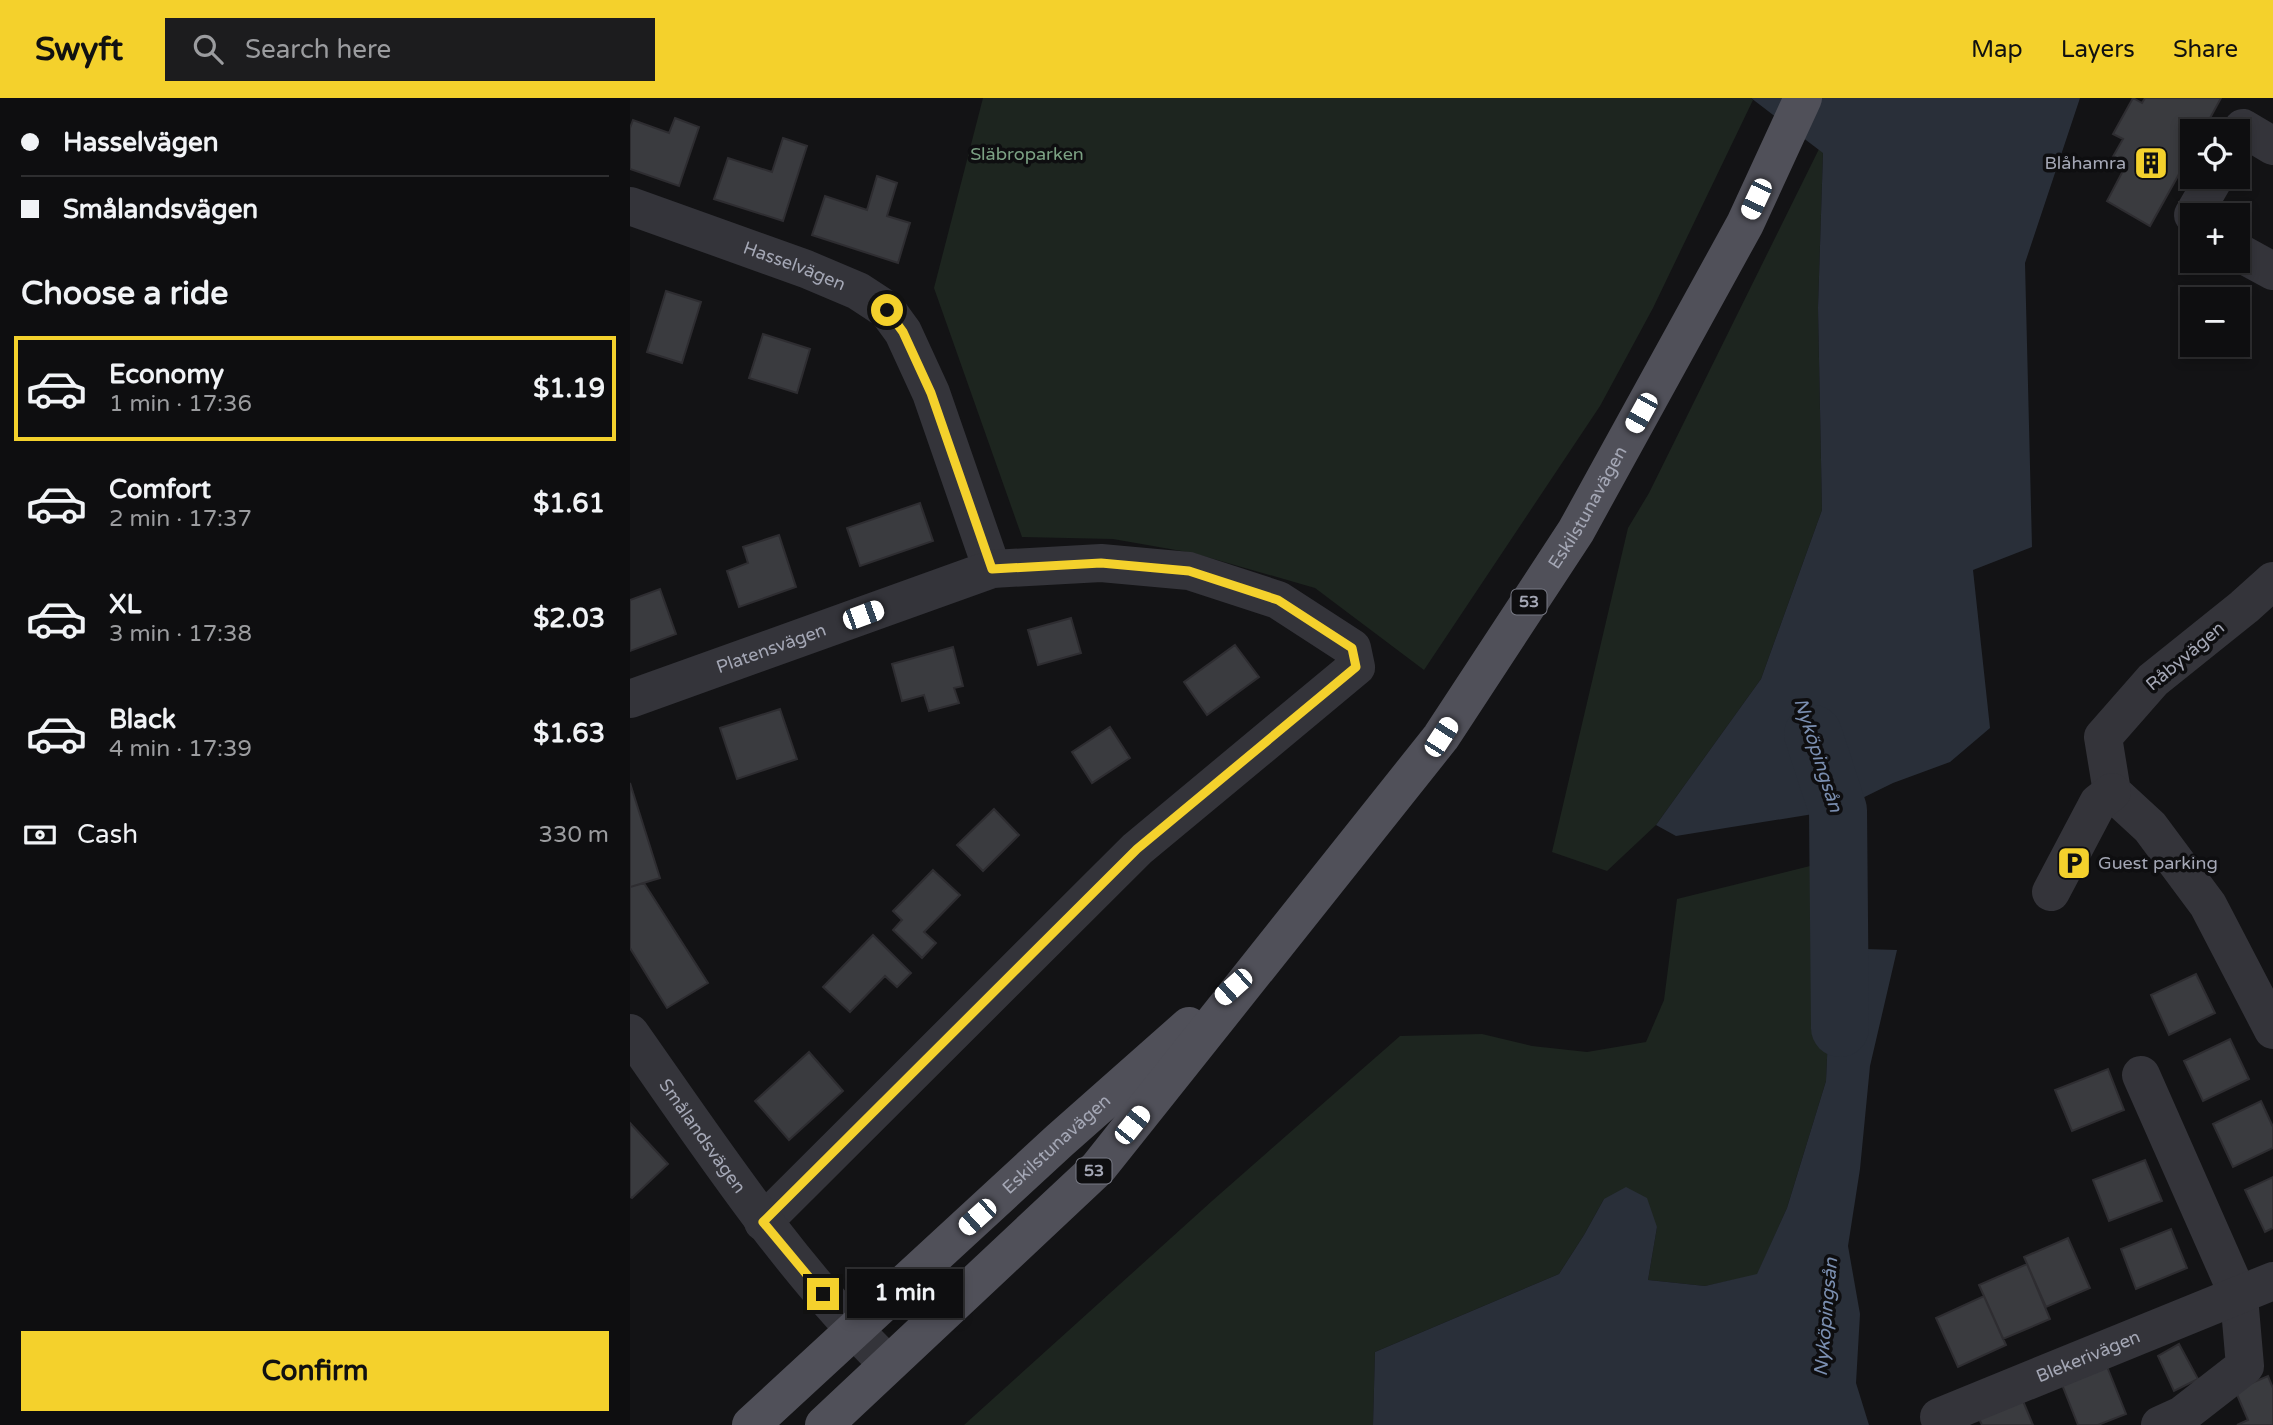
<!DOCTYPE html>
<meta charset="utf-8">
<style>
:root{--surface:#0e0e10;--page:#1c1c1e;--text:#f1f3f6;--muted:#9b9c9f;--line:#2e2e30;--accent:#f4d12c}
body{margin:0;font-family:"Varela Round",sans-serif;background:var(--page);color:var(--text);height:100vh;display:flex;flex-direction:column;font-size:26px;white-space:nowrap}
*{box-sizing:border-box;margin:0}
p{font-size:23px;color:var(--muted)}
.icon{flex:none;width:38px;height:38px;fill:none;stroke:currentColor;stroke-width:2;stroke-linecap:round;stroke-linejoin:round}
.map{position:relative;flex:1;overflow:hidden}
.details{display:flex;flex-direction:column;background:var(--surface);width:630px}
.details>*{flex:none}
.banner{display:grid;align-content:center;height:154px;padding:0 21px;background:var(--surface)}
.tools{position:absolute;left:1550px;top:21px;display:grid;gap:14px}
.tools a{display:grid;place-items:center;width:70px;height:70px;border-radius:0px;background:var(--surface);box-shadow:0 4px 10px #0003,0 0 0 2px var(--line);font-size:35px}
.end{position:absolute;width:32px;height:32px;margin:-16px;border:9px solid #f4d12c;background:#111;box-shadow:0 0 0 4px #111}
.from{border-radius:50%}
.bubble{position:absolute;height:49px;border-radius:0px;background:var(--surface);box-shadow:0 4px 10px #0003,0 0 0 2px var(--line);font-size:23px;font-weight:700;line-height:49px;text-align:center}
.car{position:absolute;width:21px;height:42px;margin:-21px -10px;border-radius:9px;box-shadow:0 0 5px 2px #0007;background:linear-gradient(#fff 24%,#345 0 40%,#fff 0 76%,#345 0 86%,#fff 0)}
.banner b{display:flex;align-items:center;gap:24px;height:66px;font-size:26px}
.banner b+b{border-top:2px solid var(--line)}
.banner i{width:18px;height:18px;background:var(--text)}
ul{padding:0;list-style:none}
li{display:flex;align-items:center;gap:21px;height:105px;margin:0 14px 10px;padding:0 7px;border:4px solid transparent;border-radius:0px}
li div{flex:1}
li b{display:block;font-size:26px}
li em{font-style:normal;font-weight:700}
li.on{border-color:var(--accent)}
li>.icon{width:63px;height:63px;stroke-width:1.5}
h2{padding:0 21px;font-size:32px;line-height:84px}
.pay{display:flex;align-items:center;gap:18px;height:77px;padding:0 21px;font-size:26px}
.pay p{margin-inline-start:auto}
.action{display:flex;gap:14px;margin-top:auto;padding:14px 21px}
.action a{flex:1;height:80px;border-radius:0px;background:var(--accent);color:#111;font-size:28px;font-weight:700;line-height:80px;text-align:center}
header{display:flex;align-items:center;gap:42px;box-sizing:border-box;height:98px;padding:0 35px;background:var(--accent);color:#111}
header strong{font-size:33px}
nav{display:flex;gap:38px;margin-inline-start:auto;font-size:24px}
.search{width:490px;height:63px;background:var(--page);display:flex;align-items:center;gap:18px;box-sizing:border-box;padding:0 24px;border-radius:0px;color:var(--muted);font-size:26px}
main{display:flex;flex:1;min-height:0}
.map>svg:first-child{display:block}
.green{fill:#1d251f}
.water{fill:#292f39}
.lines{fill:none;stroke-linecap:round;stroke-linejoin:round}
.river{stroke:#292f39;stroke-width:58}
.building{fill:#3a3b3f;stroke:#2e2d31;stroke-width:2}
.minor{stroke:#34343a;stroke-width:38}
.major{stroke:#505059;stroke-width:38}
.route{stroke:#f4d12c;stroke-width:9}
.labels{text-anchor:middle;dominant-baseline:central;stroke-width:7;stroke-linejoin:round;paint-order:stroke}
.shield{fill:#0e0e10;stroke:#777984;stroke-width:2}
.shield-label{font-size:16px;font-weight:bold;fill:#a4a7b5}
.park-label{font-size:18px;fill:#7ba183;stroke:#0e0e10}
.poi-label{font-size:18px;fill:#a4a7b5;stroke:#0e0e10;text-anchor:end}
.street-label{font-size:18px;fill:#a4a7b5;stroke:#0e0e10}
.water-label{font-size:19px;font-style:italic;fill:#7b8fb1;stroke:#0e0e10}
</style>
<header>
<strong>Swyft</strong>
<div class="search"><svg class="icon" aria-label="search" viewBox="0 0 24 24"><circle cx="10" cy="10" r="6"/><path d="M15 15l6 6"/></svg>Search here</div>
<nav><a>Map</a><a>Layers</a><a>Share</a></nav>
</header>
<main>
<section class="details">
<div class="banner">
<b><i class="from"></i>Hasselvägen</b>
<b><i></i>Smålandsvägen</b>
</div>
<h2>Choose a ride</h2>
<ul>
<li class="on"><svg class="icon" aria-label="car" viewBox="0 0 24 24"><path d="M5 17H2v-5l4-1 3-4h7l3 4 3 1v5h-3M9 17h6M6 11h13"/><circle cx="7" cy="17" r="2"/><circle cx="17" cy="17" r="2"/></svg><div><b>Economy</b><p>1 min · 17:36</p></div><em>$1.19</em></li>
<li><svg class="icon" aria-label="car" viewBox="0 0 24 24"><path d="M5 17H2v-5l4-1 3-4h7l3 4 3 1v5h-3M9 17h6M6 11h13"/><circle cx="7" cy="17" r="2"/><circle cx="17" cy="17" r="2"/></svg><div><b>Comfort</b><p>2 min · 17:37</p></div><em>$1.61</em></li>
<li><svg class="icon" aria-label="car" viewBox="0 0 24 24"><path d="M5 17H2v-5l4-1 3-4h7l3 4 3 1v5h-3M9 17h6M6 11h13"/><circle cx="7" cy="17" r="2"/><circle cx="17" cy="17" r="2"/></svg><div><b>XL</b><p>3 min · 17:38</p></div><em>$2.03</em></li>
<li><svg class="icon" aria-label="car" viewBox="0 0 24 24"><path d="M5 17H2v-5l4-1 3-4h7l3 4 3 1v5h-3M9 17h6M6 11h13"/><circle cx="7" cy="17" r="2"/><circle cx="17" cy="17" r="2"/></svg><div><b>Black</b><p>4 min · 17:39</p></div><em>$1.63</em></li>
</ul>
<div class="pay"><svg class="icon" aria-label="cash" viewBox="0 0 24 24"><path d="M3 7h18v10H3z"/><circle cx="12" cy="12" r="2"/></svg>Cash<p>330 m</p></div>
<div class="action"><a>Confirm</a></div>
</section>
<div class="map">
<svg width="1643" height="1327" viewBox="0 0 1643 1327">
<rect width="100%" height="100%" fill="#131315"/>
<path class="green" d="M353,0H1121L1123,2L1023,210L970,308L794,572L685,490L563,455L483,441L392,439L304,190Z
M1189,51L1193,54L1188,210L1192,412L1131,581L1026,727L977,773L922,754L998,430L1019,395Z
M1184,767L1202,850L1196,983L1157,1110L1127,1177L1075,1188L1018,1182L1027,1129L974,1101L954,1137L929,1176L745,1254L743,1327H334L582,1103L770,938L852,936L902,948L957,954L1016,944L1034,902L1047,801Z"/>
<path class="water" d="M1121,0H1450L1395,165L1402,449L1343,472L1360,630L1320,664L1263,685L1208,712L1046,738L1026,727L1131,581L1192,412L1188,210L1193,55Z
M1202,850L1267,852L1240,968L1230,1071L1218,1148L1230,1216L1226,1285L1239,1327H743L745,1254L929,1176L954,1137L974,1101L996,1089L1017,1100L1027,1129L1018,1182L1075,1188L1127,1176L1157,1110L1196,983Z"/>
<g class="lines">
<path class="river" d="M1183,636L1208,712L1210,930"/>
</g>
<path class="building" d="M1503,0L1512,5L1515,0H1591L1573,33H1563V51L1520,128L1477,103L1495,69L1481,62L1493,41L1483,36Z
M45,20L69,29L49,88L0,71V30L3,22L39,35Z
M153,40L177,48L153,123L84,101L98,60L142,74Z
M247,78L267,85L257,118L280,125L268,165L182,137L195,98L237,112Z
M36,193L71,204L52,265L17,254Z
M133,236L180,251L167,295L119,280Z
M290,405L303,443L230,468L217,430Z
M149,437L166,489L109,509L97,473L118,465L113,449Z
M30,491L46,536L0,553V502Z
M441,520L451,555L408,567L398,532Z
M605,547L629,579L577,617L554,584Z
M323,549L333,588L324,590L329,605L299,613L294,597L272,603L262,566Z
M150,611L167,661L107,681L90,630Z
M480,629L500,660L462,685L442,654Z
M0,685L30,780L0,789Z
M364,711L389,737L353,773L327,747Z
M303,772L330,797L294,834L306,845L292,860L263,832L272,822L263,813Z
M14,785L78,885L37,910L0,850V789Z
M243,837L281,875L267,889L255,878L220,914L193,889Z
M1566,876L1585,915L1539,937L1521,897Z
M1600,941L1619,981L1573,1003L1554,963Z
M179,954L213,993L159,1042L125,1003Z
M1478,971L1494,1012L1442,1033L1425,992Z
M1631,1003L1643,1029V1050L1603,1069L1583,1026Z
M0,1025L38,1066L2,1100L0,1099Z
M1515,1062L1532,1103L1479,1123L1463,1082Z
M1643,1079V1130L1635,1134L1615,1092Z
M1541,1131L1557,1170L1506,1191L1491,1151Z
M1438,1140L1460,1190L1416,1209L1394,1159Z
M1397,1166L1420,1221L1373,1241L1349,1187Z
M1354,1198L1376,1247L1328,1269L1306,1220Z
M1549,1246L1568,1281L1544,1293L1528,1258Z
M1476,1266L1496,1316L1468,1327H1448L1431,1284Z
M1638,1278L1643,1290V1327H1607L1618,1322L1605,1292Z
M1393,1303L1403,1327H1352L1349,1321Z"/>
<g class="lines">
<g class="minor">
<path d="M1608,39L1613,30L1643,48"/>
<path id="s1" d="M0,108L176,171L228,193L257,212L273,234L301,295L362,471"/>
<path d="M1563,117L1585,79"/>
<path d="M1608,154L1643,173"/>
<path d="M1643,483L1614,509L1523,582L1473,639L1482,694L1520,729L1578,807L1643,932"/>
<path id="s2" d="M0,601L362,471L471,465L559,473L648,502L722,550L726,569L507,751L133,1124"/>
<path d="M1421,794L1468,705L1482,694"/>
<path id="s3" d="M0,935C81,1050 158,1168 258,1266"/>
<path d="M1511,977L1609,1199L1615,1268L1552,1317L1530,1327"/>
<path id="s4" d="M1309,1319L1643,1183"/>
</g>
<g class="major">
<path id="s5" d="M121,1327L429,1043L559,928"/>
<path id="s6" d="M194,1327L468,1070L811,639L946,433L1115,126L1173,0"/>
</g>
</g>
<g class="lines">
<path class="route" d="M193,1196L133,1124L507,751L726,569L722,550L648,502L559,473L471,465L362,471L301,295L273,234L257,212"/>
</g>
<defs>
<g id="building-square" transform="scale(1.75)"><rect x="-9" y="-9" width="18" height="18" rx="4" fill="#f4d12c" stroke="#0e0e10"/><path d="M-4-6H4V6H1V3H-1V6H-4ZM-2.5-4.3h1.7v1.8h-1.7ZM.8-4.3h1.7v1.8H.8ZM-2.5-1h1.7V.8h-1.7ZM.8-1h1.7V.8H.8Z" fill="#111"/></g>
<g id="parking-square" transform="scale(1.75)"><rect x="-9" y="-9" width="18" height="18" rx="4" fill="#f4d12c" stroke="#0e0e10"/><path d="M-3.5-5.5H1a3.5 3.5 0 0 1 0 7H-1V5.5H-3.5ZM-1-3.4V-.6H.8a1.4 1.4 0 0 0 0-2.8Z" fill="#111"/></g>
</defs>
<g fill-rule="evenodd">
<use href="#building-square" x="1521" y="65"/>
<use href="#parking-square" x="1444" y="765"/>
</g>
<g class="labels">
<g class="shield">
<rect x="881.5" y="491.5" width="35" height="25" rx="5"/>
<rect x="446.5" y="1060.5" width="35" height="25" rx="5"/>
</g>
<g class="shield-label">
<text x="899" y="504">53</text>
<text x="464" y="1073">53</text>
</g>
<g class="park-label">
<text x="397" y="56">Släbroparken</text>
</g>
<g class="poi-label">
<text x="1496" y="65">Blåhamra</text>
<text x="1468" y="765" text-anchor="start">Guest parking</text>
</g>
<g class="street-label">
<text stroke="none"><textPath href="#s1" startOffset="175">Hasselvägen</textPath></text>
<text stroke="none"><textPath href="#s6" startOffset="1199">Eskilstunavägen</textPath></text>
<text stroke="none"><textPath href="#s2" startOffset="150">Platensvägen</textPath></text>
<text transform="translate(1555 558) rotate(-40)">Råbyvägen</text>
<text stroke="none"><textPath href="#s3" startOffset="126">Smålandsvägen</textPath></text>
<text stroke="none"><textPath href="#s5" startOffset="415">Eskilstunavägen</textPath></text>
<text stroke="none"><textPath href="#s4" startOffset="161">Blekerivägen</textPath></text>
</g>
<g class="water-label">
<text transform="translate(1188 657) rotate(72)">Nyköpingsån</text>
<text transform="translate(1196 1219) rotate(-85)">Nyköpingsån</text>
</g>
</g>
</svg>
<div class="tools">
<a><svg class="icon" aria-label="locate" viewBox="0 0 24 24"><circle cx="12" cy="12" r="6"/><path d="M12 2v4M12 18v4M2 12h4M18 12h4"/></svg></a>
<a>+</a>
<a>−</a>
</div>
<i class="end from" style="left:257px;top:212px"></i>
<i class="end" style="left:193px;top:1196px"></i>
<div class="bubble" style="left:217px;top:1171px;width:116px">1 min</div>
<i class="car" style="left:1126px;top:101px;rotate:205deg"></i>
<i class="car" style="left:1011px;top:315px;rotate:209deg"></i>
<i class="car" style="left:233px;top:517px;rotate:70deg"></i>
<i class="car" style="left:811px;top:639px;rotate:33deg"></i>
<i class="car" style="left:603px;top:889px;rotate:228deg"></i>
<i class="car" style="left:502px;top:1027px;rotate:39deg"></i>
<i class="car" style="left:347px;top:1119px;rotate:228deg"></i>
</div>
</main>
